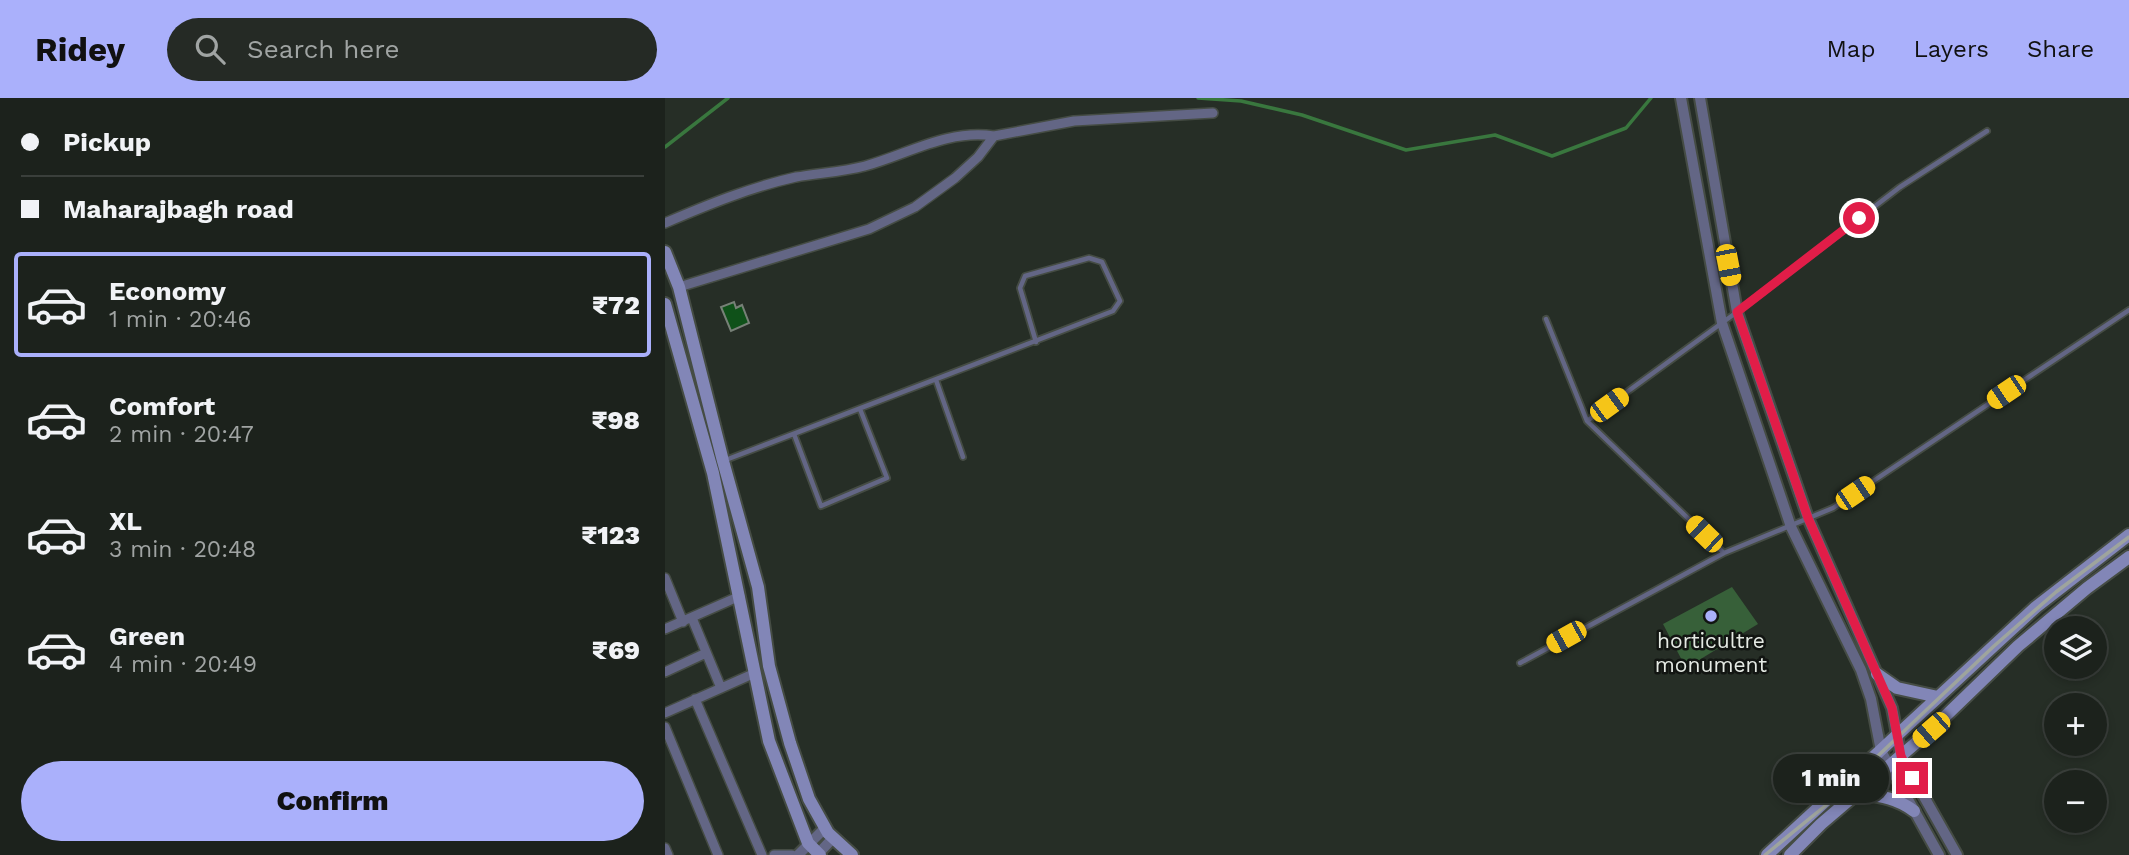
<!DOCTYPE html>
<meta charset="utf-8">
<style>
:root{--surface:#1c221c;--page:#252a25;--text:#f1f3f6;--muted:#a0a4a3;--line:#3a3f3b;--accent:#aab0fb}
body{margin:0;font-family:"Work Sans",sans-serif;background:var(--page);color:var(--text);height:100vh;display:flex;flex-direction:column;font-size:26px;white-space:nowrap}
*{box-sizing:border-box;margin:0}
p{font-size:23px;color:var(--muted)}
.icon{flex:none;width:38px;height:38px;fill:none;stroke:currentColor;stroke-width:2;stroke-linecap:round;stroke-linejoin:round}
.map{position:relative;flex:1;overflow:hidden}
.side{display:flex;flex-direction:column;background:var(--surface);width:665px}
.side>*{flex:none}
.guide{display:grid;align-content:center;height:154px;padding:0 21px;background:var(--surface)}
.fabs{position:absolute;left:1379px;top:518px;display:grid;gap:14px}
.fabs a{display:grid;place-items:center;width:63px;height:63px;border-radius:50%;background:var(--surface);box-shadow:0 4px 10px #0003,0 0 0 2px var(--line);font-size:35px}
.end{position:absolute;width:32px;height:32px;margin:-16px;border:9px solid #e11d48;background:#fff;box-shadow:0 0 0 4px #fff}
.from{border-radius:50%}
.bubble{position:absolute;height:49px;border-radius:24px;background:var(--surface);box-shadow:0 4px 10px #0003,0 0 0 2px var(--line);font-size:23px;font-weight:800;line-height:49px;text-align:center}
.car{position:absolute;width:21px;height:42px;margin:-21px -10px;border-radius:9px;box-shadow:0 0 5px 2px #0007;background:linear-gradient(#f5c518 24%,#345 0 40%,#f5c518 0 76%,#345 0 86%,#f5c518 0)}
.guide b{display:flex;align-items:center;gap:24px;height:66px;font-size:26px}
.guide b+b{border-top:2px solid var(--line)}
.guide i{width:18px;height:18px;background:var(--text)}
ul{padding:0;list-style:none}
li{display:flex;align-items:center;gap:21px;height:105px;margin:0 14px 10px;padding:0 7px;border:4px solid transparent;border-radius:7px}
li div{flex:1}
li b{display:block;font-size:26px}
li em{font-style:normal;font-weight:800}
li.current{border-color:var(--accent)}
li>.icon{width:63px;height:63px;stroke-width:1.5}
.action{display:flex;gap:14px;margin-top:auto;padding:14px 21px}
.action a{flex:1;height:80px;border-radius:42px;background:var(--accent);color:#111;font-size:28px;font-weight:800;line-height:80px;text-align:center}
header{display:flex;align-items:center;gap:42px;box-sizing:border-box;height:98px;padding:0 35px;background:var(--accent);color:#111}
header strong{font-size:33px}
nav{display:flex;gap:38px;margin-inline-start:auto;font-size:24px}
.search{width:490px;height:63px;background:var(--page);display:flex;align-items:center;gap:18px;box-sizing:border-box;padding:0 24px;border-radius:38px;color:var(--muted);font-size:26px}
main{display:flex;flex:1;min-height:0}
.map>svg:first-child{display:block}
.green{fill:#376039}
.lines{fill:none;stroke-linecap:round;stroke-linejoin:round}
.stream{stroke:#39773e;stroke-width:3.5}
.building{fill:#0f5119;stroke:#778077;stroke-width:2}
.service-casing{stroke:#454c44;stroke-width:8}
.minor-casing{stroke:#454c44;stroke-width:12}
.tertiary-casing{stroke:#454c44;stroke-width:14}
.secondary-casing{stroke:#454c44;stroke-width:16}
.service{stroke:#636685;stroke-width:4.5}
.minor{stroke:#636685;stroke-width:9}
.tertiary{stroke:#636685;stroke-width:10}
.secondary{stroke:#8286b7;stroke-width:12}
.rail{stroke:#9ea49d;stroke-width:3.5}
.route{stroke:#e11d48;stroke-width:9}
.poi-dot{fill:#aab0fb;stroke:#121512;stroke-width:2.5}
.labels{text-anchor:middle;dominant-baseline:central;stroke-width:5;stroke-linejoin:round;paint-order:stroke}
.poi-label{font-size:21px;fill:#e5eae4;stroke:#121512}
</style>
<header>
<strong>Ridey</strong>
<div class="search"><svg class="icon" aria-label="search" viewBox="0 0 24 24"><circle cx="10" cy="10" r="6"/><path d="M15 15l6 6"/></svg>Search here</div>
<nav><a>Map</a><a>Layers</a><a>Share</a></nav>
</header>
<main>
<section class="side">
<div class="guide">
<b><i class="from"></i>Pickup</b>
<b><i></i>Maharajbagh road</b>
</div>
<ul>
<li class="current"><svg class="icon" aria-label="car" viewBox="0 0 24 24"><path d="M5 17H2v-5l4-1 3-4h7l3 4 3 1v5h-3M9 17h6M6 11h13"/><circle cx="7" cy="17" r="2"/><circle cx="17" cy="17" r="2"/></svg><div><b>Economy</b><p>1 min · 20:46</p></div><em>₹72</em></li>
<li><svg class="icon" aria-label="car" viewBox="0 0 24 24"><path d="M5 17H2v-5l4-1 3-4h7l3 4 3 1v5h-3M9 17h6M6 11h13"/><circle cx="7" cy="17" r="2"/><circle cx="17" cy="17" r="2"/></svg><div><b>Comfort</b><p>2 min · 20:47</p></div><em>₹98</em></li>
<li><svg class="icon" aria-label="car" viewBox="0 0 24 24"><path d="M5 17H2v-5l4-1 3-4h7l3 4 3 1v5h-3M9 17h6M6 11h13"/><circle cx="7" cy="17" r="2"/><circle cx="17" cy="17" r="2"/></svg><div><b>XL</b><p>3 min · 20:48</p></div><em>₹123</em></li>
<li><svg class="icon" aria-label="car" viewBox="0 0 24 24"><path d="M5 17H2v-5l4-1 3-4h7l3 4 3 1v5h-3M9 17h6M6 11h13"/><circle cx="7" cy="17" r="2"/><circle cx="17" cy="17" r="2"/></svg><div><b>Green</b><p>4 min · 20:49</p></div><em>₹69</em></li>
</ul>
<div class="action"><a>Confirm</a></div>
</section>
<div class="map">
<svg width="1464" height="757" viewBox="0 0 1464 757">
<rect width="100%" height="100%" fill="#262e26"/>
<path class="green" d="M1067,489L1093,526L1021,570L998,526Z"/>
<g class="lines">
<path class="stream" d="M533,0L576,3L637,17L741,52L830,37L887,58L961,30L986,0
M0,49L63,0"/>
</g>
<path class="building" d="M69,204L71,210L77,207L84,225L66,233L56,209Z"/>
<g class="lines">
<g class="service-casing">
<path id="service" d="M881,221L922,323
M271,282L298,359
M129,336L156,408L222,380L195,311
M58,363L448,213L455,203L437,164L424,160L360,178L355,190L371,244
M1059,455L922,323L1072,214L1235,89L1322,33
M855,565L1059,455L1168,410L1464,212"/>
</g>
<g class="minor-casing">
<path id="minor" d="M0,125C42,107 86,89 131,79C154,75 177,74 200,68C243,56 283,31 329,38
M14,189L204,131L250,109L290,80L313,59L329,38L409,23L548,15
M0,480L18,524
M27,520L56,590
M0,531L75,498
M0,574L41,555
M30,601L97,757
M0,615L90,575
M0,629L53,757
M0,750L3,757
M109,757H127"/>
</g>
<g class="tertiary-casing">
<path id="tertiary" d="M1016,0L1057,225L1126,429L1196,572L1206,601L1216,653L1274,757
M1035,0L1072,214L1143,420L1227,610L1236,658L1292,757
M133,757L160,730
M152,757L168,740"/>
</g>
<g class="secondary-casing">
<path id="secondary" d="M0,154L14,189L58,363L93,489L104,568L125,645L144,701L163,735L187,757
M0,206L48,375L104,643L143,745L155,757
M1212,576L1232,590L1273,599
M1194,695C1215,698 1232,700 1249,713
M1102,757L1371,509L1464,437
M1125,757L1156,726L1266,632L1353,548L1422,490L1464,459"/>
</g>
<use href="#service" class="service"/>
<use href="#minor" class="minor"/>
<use href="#tertiary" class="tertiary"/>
<use href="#secondary" class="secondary"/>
<path class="rail" d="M1100,757L1160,708L1329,548L1391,494L1464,439"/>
</g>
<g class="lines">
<path class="route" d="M1194,120L1072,214L1143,420L1227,610L1236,658L1247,680"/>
</g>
<circle class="poi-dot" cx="1046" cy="518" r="7"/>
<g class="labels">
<g class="poi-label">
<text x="1046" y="542">horticultre<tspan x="1046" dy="24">monument</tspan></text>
</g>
</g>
</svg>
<div class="fabs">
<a><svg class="icon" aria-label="layers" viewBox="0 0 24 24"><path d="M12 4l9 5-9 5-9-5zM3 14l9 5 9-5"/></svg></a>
<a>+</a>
<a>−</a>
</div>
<i class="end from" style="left:1194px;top:120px"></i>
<i class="end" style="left:1247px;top:680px"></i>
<div class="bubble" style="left:1108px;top:656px;width:116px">1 min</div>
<i class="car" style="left:1063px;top:167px;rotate:169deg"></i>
<i class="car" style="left:1341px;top:294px;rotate:236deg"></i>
<i class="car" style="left:944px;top:307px;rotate:54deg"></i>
<i class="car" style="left:1190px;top:395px;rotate:56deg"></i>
<i class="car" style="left:1039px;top:436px;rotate:314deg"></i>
<i class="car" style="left:901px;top:539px;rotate:241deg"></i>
<i class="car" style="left:1266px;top:632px;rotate:229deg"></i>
</div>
</main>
